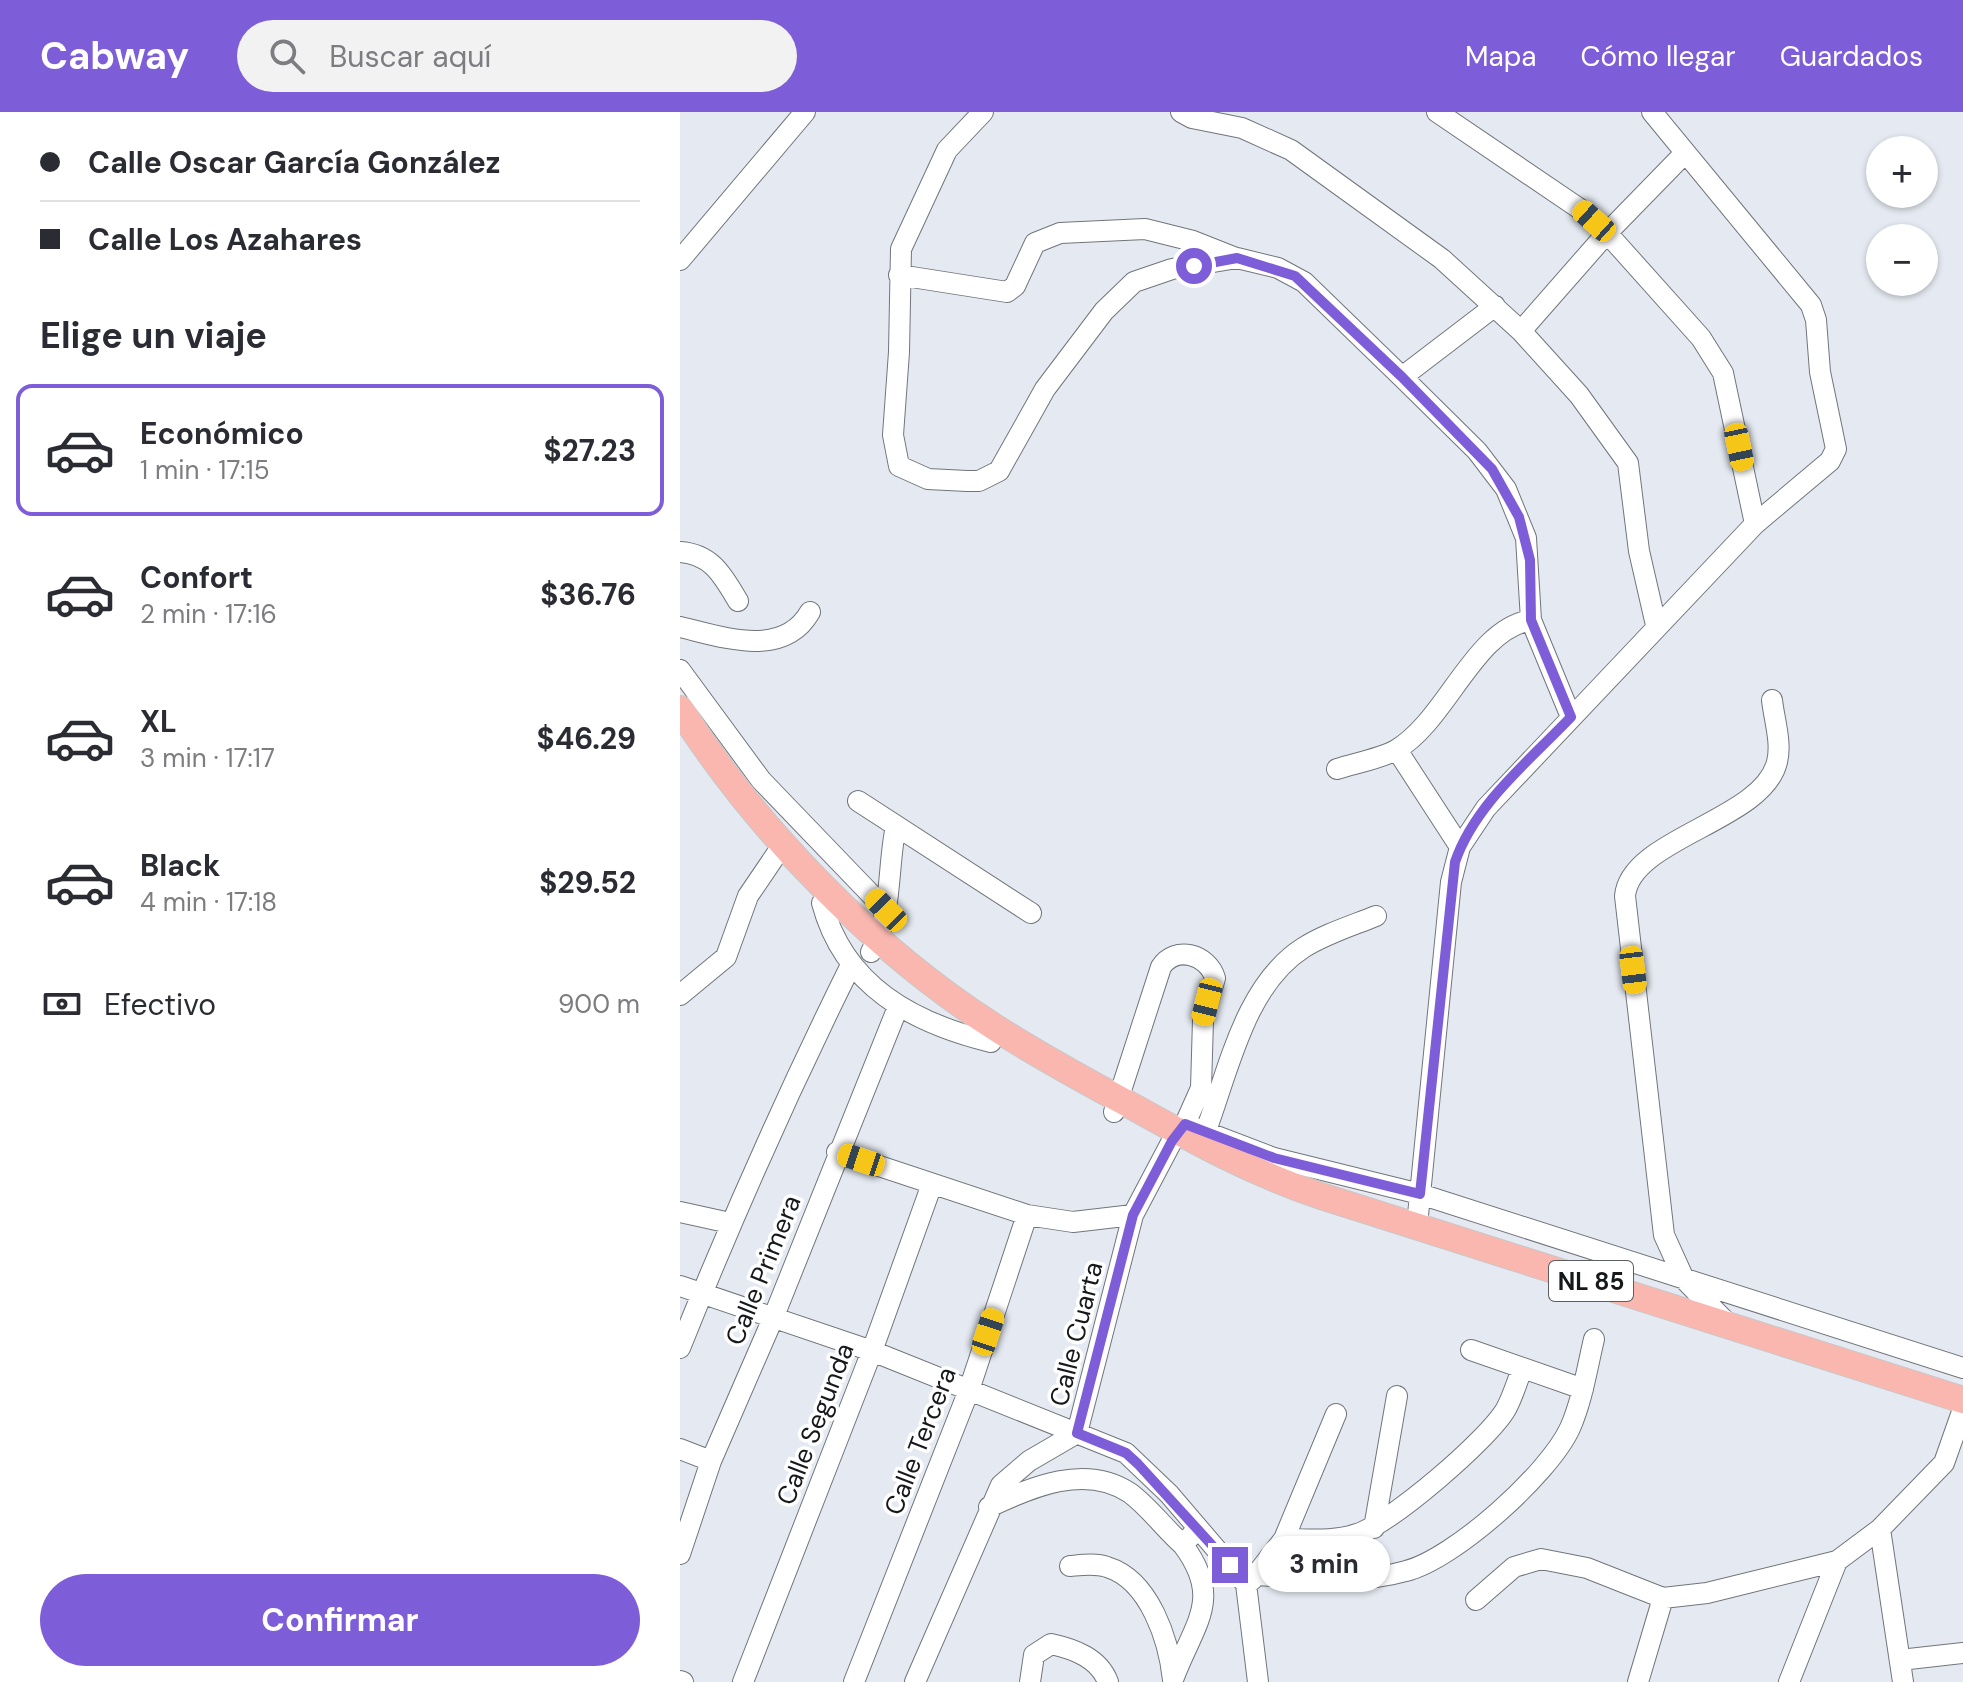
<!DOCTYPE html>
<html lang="es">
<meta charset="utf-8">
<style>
:root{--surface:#fff;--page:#f2f2f3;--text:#2b2b33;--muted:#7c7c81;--line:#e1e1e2;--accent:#7e5ed8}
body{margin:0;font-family:"DM Sans",sans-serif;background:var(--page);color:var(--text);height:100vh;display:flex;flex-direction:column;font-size:30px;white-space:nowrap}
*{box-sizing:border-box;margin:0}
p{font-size:26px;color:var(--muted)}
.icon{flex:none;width:44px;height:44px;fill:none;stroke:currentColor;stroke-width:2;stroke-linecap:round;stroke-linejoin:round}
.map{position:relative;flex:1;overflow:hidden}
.details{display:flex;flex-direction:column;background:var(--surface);width:680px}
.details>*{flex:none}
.banner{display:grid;align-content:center;height:176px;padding:0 40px;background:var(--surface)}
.tools{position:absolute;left:1186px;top:24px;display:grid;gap:16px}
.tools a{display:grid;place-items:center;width:72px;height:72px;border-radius:50%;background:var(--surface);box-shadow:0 2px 6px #0004;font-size:40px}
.end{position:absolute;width:36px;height:36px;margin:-18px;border:10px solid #7e5ed8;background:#fff;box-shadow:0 0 0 4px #fff}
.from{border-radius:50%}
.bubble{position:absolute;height:56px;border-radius:28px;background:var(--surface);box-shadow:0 2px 6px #0004;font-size:26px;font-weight:700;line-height:56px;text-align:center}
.car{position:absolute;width:24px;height:48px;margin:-24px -12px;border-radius:10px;box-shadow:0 0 6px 2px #0007;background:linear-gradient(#f5c518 24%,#345 0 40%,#f5c518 0 76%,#345 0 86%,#f5c518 0)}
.banner b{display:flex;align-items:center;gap:28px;height:76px;font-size:30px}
.banner b+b{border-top:2px solid var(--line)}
.banner i{width:20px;height:20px;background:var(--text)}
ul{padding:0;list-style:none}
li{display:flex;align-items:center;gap:24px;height:132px;margin:0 16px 12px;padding:0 24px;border:4px solid transparent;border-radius:16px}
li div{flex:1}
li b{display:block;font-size:30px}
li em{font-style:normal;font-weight:700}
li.current{border-color:var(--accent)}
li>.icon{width:72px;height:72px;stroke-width:1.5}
h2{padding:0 40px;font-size:36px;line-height:96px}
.pay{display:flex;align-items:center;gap:20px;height:88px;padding:0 40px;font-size:30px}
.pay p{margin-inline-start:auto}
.action{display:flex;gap:16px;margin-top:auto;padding:16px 40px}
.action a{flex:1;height:92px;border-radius:48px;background:var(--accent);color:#fff;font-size:32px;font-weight:700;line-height:92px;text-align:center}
header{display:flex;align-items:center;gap:48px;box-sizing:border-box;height:112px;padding:0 40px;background:var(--accent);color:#fff}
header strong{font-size:38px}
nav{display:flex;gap:44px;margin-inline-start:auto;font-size:28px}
.search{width:560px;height:72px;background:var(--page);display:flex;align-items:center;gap:20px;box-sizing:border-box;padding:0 28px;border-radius:44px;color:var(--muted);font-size:30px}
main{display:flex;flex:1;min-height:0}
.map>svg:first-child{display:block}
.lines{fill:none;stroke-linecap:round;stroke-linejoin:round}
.minor-casing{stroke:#71757b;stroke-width:22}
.major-casing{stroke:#c7c8c8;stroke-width:28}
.minor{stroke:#fff;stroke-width:20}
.major{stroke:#fab7b0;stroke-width:26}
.route{stroke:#7e5ed8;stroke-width:10}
.labels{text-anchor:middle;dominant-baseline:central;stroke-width:7;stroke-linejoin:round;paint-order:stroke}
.shield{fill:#fff;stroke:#5c5d5f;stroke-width:2}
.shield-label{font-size:24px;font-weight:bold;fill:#16181b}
.street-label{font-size:26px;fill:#16181b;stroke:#fff}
</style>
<header>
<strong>Cabway</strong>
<div class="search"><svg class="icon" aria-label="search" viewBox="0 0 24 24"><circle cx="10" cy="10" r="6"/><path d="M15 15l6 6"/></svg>Buscar aquí</div>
<nav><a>Mapa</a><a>Cómo llegar</a><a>Guardados</a></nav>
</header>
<main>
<section class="details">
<div class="banner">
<b><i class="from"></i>Calle Oscar García González</b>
<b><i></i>Calle Los Azahares</b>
</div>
<h2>Elige un viaje</h2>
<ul>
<li class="current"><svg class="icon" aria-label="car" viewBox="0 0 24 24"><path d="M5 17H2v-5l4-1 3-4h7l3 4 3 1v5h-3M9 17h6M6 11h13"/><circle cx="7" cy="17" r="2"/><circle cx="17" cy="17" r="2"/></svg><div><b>Económico</b><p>1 min · 17:15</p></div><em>$27.23</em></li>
<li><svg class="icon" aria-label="car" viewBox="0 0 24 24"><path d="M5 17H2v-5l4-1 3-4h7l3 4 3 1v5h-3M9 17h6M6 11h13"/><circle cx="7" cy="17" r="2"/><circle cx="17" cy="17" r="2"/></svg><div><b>Confort</b><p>2 min · 17:16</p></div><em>$36.76</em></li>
<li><svg class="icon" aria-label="car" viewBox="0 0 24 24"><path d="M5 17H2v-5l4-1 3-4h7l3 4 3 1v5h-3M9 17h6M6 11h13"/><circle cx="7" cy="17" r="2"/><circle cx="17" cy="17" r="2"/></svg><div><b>XL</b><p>3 min · 17:17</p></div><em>$46.29</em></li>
<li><svg class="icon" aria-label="car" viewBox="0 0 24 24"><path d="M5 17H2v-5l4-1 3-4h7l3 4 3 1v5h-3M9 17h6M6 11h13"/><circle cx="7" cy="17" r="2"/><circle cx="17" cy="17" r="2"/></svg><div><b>Black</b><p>4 min · 17:18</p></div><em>$29.52</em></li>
</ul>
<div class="pay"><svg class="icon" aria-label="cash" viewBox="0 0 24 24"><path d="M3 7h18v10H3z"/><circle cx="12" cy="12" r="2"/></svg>Efectivo<p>900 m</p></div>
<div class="action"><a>Confirmar</a></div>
</section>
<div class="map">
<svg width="1283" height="1570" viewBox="0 0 1283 1570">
<rect width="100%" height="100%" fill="#e5eaf2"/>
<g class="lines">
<g class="minor-casing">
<path id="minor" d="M303,0L267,38L221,137L219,240L213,323L219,354L248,367L287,369H299L319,359L365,277L424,199L454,170L492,157L557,146L598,156L624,170L722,265L797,339L826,377L846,426L851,508L891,605
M501,0L512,6L562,16L611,38L762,147L841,219L899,283L948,351L959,439L976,513
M757,0L900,97L927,121L1021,226L1043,261L1075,412
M0,148L125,0
M219,163L327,180L335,174L355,131L380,121L465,117L513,129L556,146
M841,219L927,121L1005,41
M722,265L815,194
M0,440C32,442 43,464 58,489
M0,515C43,525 103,547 130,500
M0,558L81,668L206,798
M717,638L780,735
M657,657C676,651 699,647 716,638C767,608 794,517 851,508
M178,689L351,801
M142,791C164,874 233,911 311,930
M191,840C213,804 207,755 216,714
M0,883L46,845L68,784L104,731
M434,1000L481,855C495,833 528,842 535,866L523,908L521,976L505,1012
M522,1029C547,967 562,875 623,836C645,822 671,814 696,804
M157,1040L347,1103L393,1110L453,1103
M0,1100L50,1111
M737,1113L771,770L780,735L806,696L1075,412L1150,349L1156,337L1140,260L1136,208L1131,193L972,0
M0,1174L192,1239L446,1341L489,1382L566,1472L578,1570
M1048,1212L1004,1167L984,1123L945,784C950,726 1083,709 1097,650C1102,631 1094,607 1092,588
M0,1236C52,1106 109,978 171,853
M791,1238L903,1277
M0,1337L31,1349
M309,1395C352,1375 406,1351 450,1381C469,1395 485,1417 503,1433L518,1416
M694,1416L717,1284
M1200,1417L1223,1570
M604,1427C628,1427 654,1430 677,1422C711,1411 808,1328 826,1297C833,1284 837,1270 842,1257
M0,1442L31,1349L94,1204L218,895
M390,1454C402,1453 416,1451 427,1455C470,1468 489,1529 493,1568
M579,1463C629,1467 677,1473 726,1459C774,1447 869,1362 890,1316C902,1289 907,1257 914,1227
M572,1468L604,1427L656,1302
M796,1488L834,1455L861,1447L907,1456L983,1486L1027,1481L1157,1449L1200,1417L1264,1351L1283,1297
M1220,1548L1283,1541
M494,1565C515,1510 543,1487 503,1433
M0,1569L3,1570
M63,1570L192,1239L252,1072
M174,1570L289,1278L347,1103
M235,1570L321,1373L349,1349L397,1321L453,1103L492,1029L505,1012L594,1046L740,1082L1283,1256
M350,1570L354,1543L371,1532C394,1537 419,1546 428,1570
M958,1570L983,1486
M1109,1570L1157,1449"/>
</g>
<g class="major-casing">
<path id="major" d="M0,597C76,717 194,838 313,914C357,943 404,968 450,993C513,1028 572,1061 641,1084L1283,1288"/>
</g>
<use href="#minor" class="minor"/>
<use href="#major" class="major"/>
</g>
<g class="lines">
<path class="route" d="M514,154L557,146L615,164L722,265L812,357L839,405L850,448L851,508L891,605C849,649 795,692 775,750L740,1082L594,1046L505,1012L492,1029L453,1103L397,1321L446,1341L458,1352L550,1453"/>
</g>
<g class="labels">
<rect class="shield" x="869" y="1149" width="84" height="40" rx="6"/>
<g class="shield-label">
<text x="911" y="1169">NL 85</text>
</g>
<g class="street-label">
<text transform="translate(83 1158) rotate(-68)">Calle Primera</text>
<text transform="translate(396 1222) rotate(-76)">Calle Cuarta</text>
<text transform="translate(135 1312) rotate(-69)">Calle Segunda</text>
<text transform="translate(240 1329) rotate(-69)">Calle Tercera</text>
</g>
</g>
</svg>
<div class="tools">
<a>+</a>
<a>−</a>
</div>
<i class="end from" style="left:514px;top:154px"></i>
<i class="end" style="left:550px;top:1453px"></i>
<div class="bubble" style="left:578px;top:1424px;width:132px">3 min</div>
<i class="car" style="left:914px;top:109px;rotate:312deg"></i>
<i class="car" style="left:1059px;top:335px;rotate:168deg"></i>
<i class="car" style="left:206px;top:798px;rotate:316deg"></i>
<i class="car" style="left:953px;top:858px;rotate:173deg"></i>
<i class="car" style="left:527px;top:890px;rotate:194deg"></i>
<i class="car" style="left:181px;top:1048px;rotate:288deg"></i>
<i class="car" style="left:308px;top:1220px;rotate:18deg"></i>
</div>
</main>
